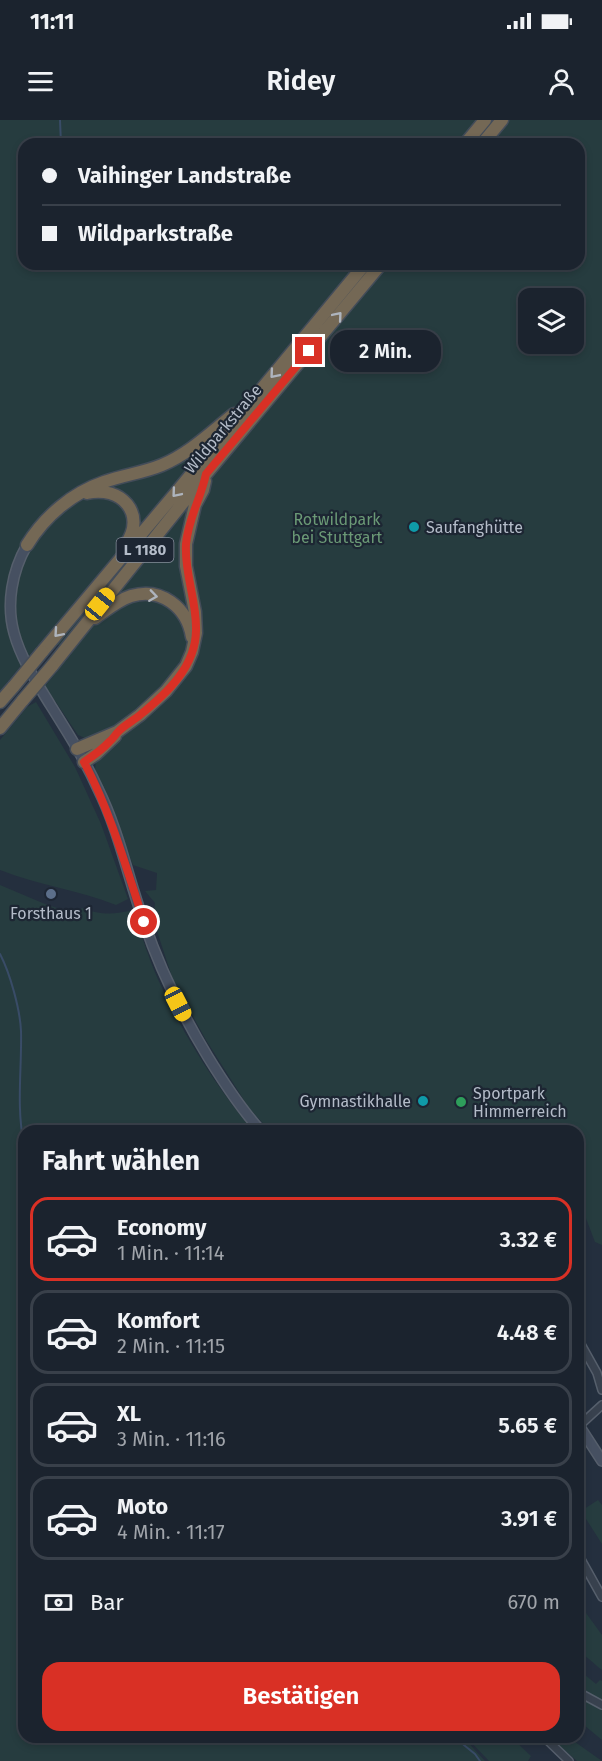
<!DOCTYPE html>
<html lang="de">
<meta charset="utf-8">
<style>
:root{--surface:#1b232e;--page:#282f3a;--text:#f1f3f6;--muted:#a0a4aa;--line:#39404a;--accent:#d93025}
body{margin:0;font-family:"Fira Sans",sans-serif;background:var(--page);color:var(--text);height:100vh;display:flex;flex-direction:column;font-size:22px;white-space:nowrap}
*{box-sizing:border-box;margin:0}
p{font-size:20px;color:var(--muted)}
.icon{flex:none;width:33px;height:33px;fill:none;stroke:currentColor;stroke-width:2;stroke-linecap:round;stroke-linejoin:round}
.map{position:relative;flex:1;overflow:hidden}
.side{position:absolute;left:18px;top:1005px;width:566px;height:618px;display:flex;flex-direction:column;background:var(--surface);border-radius:18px;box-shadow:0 3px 9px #0003,0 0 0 2px var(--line)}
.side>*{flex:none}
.banner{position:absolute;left:18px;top:18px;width:567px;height:132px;border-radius:18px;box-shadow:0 3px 9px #0003,0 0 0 2px var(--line);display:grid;align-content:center;height:132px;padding:0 24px;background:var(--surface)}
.tools{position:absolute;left:518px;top:168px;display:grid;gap:12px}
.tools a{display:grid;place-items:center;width:66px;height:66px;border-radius:12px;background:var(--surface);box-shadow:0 3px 9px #0003,0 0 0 2px var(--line);font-size:30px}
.end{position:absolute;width:27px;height:27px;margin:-14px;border:8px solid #d93025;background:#fff;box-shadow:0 0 0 3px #fff}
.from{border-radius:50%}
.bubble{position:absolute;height:42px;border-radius:18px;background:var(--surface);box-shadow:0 3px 9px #0003,0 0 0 2px var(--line);font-size:20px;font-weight:600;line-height:42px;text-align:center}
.car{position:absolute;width:18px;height:36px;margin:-18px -9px;border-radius:8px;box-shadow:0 0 4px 2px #0007;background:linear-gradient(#f5c518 24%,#345 0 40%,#f5c518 0 76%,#345 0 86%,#f5c518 0)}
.banner b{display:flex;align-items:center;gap:21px;height:57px;font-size:22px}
.banner b+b{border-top:2px solid var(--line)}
.banner i{width:15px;height:15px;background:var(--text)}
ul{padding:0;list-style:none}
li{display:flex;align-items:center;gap:18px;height:84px;margin:0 12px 9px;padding:0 12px;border:3px solid var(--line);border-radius:18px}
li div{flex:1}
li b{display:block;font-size:22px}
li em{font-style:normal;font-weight:600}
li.on{border-color:var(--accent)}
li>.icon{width:54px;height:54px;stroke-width:1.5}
h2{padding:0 24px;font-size:27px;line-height:72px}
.pay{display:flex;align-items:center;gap:15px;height:66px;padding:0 24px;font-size:22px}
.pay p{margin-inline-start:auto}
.action{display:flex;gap:12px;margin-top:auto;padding:12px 24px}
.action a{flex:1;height:69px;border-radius:18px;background:var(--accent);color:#fff;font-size:24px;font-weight:600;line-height:69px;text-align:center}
.status{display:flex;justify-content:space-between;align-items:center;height:42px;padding:0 30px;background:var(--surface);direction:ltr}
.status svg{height:16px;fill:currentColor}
header{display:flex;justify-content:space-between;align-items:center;height:78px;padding:0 24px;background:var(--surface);font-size:27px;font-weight:600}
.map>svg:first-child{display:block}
.green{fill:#263c3f;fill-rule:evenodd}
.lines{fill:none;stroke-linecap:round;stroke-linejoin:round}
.stream{stroke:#394c67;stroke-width:2}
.street-casing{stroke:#565f6c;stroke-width:10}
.secondary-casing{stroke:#565f6c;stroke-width:12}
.highway-casing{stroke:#434c59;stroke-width:15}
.street{stroke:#38414e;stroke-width:7}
.secondary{stroke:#465061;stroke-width:9}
.highway{stroke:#746855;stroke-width:12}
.highway-bridge-casing{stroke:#434c59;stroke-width:15;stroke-linecap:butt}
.highway-bridge{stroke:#746855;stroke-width:12}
.oneway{stroke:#aeb4bd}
.route{stroke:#d93025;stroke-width:8}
.culture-dot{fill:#0f9aa8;stroke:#1d2633;stroke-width:2}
.service-dot{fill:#5c6f8a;stroke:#1d2633;stroke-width:2}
.leisure-dot{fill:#2e9e5b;stroke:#1d2633;stroke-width:2}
.labels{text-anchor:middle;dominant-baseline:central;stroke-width:4.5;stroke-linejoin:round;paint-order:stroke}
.shield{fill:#1d2633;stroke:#878f9c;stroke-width:1.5}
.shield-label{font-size:15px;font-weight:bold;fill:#b4bcc9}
.street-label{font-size:16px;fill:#b4bcc9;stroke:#1d2633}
.park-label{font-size:16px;fill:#6b9a76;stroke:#1d2633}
.poi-label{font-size:16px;fill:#b4bcc9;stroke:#1d2633;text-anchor:start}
</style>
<div class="status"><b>11:11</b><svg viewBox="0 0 49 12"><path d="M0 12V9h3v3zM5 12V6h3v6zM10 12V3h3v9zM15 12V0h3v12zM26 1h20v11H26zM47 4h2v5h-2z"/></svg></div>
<header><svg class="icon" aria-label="menu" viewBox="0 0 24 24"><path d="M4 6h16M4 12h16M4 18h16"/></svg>Ridey<svg class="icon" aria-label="person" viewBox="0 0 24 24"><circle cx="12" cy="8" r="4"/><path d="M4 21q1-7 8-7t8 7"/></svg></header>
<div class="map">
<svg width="602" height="1641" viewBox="0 0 602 1641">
<rect width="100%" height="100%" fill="#242f3e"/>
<path class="green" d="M0,0H602V1125L595,1122L582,1088L578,1086V1011H535V1009L533,1011H270L249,988L206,920L173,860L153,799L155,783L145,771L156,770L157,753L133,745L95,649L96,640L123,615L124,616L148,595L126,600L92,619L85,618L78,615L45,566L71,534L60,525H38L0,571ZM24,24H579V144H24ZM528,178H573V224H528Z
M36,582L75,647L101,704L128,779L116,785C78,770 38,765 0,750V620L27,587Z
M0,765L45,784L75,794L82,788C101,795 113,795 133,790C142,816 150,843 162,868C185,918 218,969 253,1011H24V1617H463L485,1641H0Z
M598,1380L602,1385V1424L581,1391Z
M578,1482L602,1515V1550C594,1544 587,1536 578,1532Z
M578,1549L596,1564L600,1560L602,1561V1582L578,1569Z
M578,1576L602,1589V1620L578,1600Z
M466,1617H511L531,1636L528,1641H489Z
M550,1617H568L602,1641H577Z"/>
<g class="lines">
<path class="stream" d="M60,0L61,24
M0,834C10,853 20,889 21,911C22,948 16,987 24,1024
M454,1617L475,1634L480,1641"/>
<g class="street-casing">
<path id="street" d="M578,1219L597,1253L602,1270
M579,1306L602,1285
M578,1434L602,1477
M578,1572L602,1585
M544,1617L569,1641"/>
</g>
<g class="secondary-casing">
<path id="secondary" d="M27,425C12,451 6,484 14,513C21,539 37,563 51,586C68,613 85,640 98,669C119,711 128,758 144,802C160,850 182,894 208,937C224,963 240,988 261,1011
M578,1304L602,1341"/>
</g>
<g class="highway-casing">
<path id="highway" d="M465,24L485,0
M482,24L502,0
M87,373C121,365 147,394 126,424
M27,425C45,396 72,373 104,362C123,355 143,353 162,345C190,333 210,313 234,294
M95,498C105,491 118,480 131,476C161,467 187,487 192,517
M42,532L174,375L365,144
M52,546L206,354L381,144
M0,582L14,566
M0,608L23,580
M77,629L117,612L140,595L166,571L186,546L192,532L196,513L195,492L186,446V424L195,385L203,370L205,361
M84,642L96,634L115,616"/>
</g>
<use href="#street" class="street"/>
<use href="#secondary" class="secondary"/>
<use href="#highway" class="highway"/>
<g class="highway-bridge-casing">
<path id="highway-bridge" d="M14,566L42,532
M23,580L52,546"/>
</g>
<use href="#highway-bridge" class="highway-bridge"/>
</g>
<defs><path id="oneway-chevron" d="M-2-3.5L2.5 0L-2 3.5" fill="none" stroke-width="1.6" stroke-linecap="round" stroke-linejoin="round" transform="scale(1.5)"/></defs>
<g class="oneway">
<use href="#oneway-chevron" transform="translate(338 196) rotate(-50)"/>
<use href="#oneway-chevron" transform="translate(274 254) rotate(130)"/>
<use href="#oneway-chevron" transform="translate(176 373) rotate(130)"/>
<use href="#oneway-chevron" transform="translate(153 476) rotate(8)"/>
<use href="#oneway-chevron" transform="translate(58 513) rotate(131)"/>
</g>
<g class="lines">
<path class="route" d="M144,802C126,747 111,693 84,642C93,636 102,630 109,622C113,619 115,615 118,612C124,605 133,601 140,595C166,574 196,547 196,510C197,481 184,453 186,424C188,399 201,378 206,354L309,231"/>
</g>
<g class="culture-dot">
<circle cx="414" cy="407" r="6"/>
<circle cx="423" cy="981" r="6"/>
</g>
<circle class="service-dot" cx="51" cy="774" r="6"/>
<circle class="leisure-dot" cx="461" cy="982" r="6"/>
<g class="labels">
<rect class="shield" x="116.5" y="418" width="57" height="24" rx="4.5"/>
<g class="shield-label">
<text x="145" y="430">L 1180</text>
</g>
<g class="street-label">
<text transform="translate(223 309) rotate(-50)">Wildparkstraße</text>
</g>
<g class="park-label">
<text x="337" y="399">Rotwildpark<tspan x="337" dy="18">bei Stuttgart</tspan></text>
</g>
<g class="poi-label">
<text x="426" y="407">Saufanghütte</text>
<text x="51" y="793" text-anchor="middle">Forsthaus 1</text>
<text x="473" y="973">Sportpark<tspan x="473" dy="18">Himmerreich</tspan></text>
<text x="411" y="981" text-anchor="end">Gymnastikhalle</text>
</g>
</g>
</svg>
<div class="tools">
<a><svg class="icon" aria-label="layers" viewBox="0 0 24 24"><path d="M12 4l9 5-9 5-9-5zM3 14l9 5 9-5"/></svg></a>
</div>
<i class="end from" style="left:144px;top:802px"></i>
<i class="end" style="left:309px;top:231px"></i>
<div class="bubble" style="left:330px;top:210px;width:111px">2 Min.</div>
<i class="car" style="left:100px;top:484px;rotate:39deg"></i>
<i class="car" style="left:178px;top:884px;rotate:153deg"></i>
<div class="banner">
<b><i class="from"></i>Vaihinger Landstraße</b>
<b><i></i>Wildparkstraße</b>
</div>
<section class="side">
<h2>Fahrt wählen</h2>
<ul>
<li class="on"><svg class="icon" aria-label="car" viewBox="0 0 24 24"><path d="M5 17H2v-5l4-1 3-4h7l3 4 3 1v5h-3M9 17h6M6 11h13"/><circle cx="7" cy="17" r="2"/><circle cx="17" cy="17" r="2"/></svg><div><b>Economy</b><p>1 Min. · 11:14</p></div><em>3.32 €</em></li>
<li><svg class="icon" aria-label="car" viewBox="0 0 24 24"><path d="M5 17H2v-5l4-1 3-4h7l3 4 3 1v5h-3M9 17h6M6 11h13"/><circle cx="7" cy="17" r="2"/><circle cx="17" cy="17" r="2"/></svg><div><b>Komfort</b><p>2 Min. · 11:15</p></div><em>4.48 €</em></li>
<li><svg class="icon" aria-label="car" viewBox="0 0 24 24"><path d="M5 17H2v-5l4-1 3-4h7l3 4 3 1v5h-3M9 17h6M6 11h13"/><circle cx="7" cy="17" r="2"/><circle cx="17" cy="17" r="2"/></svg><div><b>XL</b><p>3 Min. · 11:16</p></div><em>5.65 €</em></li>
<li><svg class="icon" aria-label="car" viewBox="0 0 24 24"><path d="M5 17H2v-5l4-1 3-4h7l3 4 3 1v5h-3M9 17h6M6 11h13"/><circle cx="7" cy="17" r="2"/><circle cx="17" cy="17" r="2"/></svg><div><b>Moto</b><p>4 Min. · 11:17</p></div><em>3.91 €</em></li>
</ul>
<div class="pay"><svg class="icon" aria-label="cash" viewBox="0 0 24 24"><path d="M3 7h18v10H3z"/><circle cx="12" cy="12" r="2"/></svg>Bar<p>670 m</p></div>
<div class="action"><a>Bestätigen</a></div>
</section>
</div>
